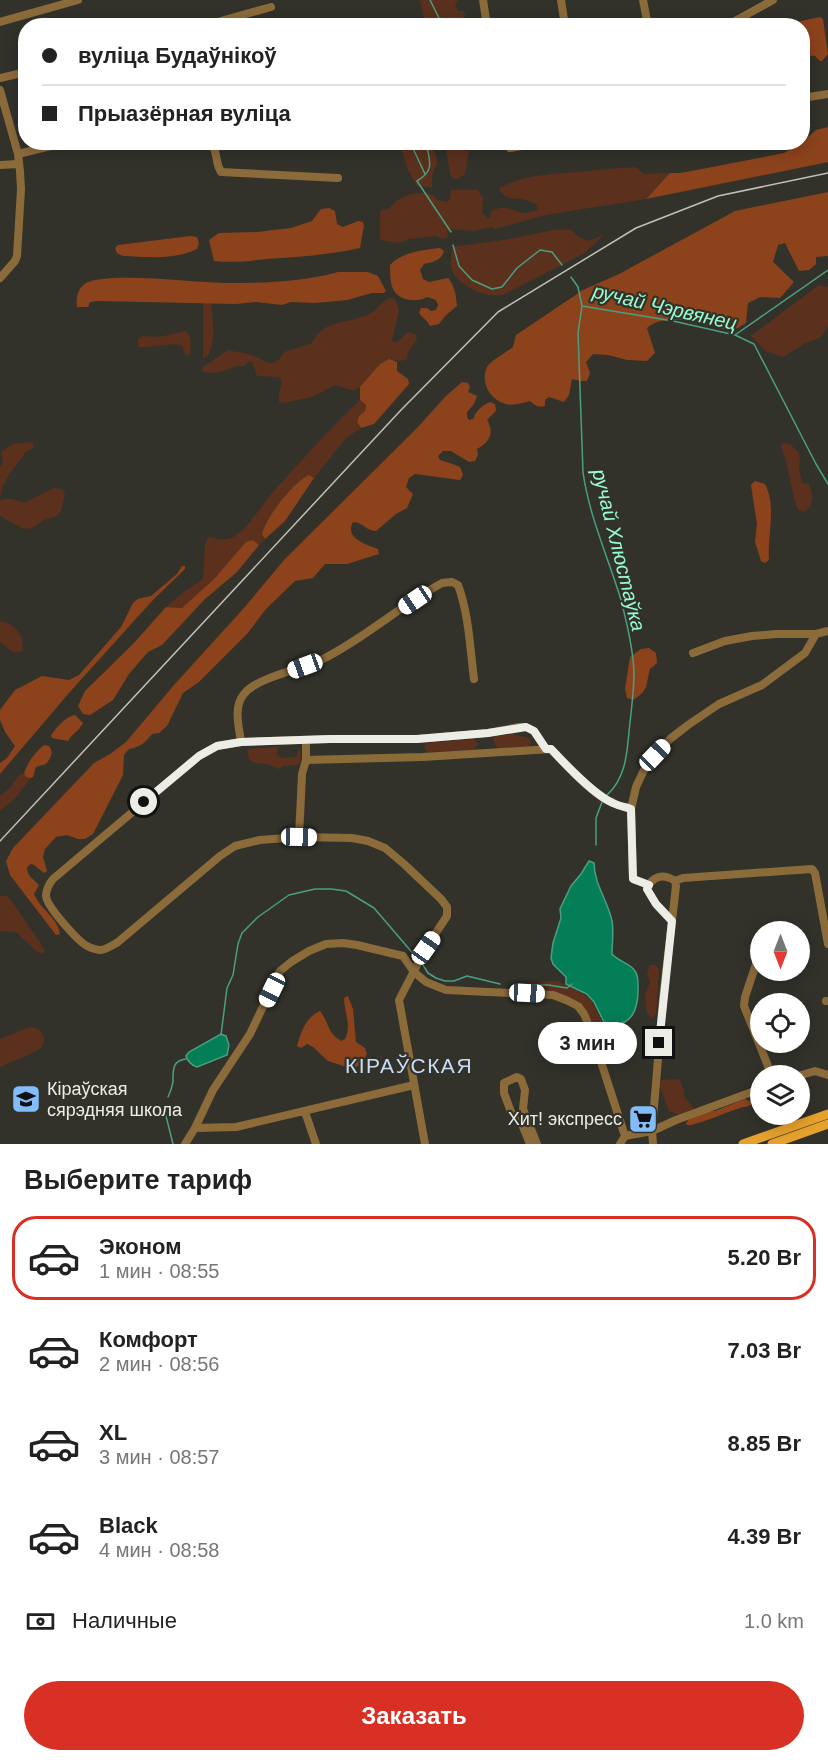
<!DOCTYPE html>
<html lang="ru">
<meta charset="utf-8">
<style>
:root{--surface:#fff;--page:#f6f6f6;--text:#222;--muted:#767676;--line:#e0e0e0;--accent:#d93025}
body{margin:0;font-family:Arial,sans-serif;background:var(--page);color:var(--text);height:100vh;display:flex;flex-direction:column;font-size:22px;white-space:nowrap}
*{box-sizing:border-box;margin:0}
p{font-size:20px;color:var(--muted)}
.icon{flex:none;width:33px;height:33px;fill:none;stroke:currentColor;stroke-width:2;stroke-linecap:round;stroke-linejoin:round}
.map{position:relative;height:1144px;overflow:hidden}
.panel{display:flex;flex-direction:column;background:var(--surface);flex:1}
.panel>*{flex:none}
.guide{position:absolute;left:18px;top:18px;width:792px;height:132px;border-radius:24px;box-shadow:0 3px 15px #0003;display:grid;align-content:center;height:132px;padding:0 24px;background:var(--surface)}
.needle{width:39px;rotate:180deg}
.fabs{position:absolute;left:750px;top:921px;display:grid;gap:12px}
.fabs a{display:grid;place-items:center;width:60px;height:60px;border-radius:50%;background:var(--surface);box-shadow:0 3px 15px #0003;font-size:30px}
.end{position:absolute;width:27px;height:27px;margin:-14px;border:8px solid #edede8;background:#111;box-shadow:0 0 0 3px #111}
.from{border-radius:50%}
.bubble{position:absolute;height:42px;border-radius:21px;background:var(--surface);box-shadow:0 3px 15px #0003;font-size:20px;font-weight:700;line-height:42px;text-align:center}
.car{position:absolute;width:18px;height:36px;margin:-18px -9px;border-radius:8px;box-shadow:0 0 4px 2px #0007;background:linear-gradient(#fff 24%,#345 0 40%,#fff 0 76%,#345 0 86%,#fff 0)}
.guide b{display:flex;align-items:center;gap:21px;height:57px;font-size:22px}
.guide b+b{border-top:2px solid var(--line)}
.guide i{width:15px;height:15px;background:var(--text)}
ul{padding:0;list-style:none}
li{display:flex;align-items:center;gap:18px;height:84px;margin:0 12px 9px;padding:0 12px;border:3px solid transparent;border-radius:24px}
li div{flex:1}
li b{display:block;font-size:22px}
li em{font-style:normal;font-weight:700}
li.active{border-color:var(--accent)}
li>.icon{width:54px;height:54px;stroke-width:1.5}
h2{padding:0 24px;font-size:27px;line-height:72px}
.pay{display:flex;align-items:center;gap:15px;height:66px;padding:0 24px;font-size:22px}
.pay p{margin-inline-start:auto}
.action{display:flex;gap:12px;margin-top:auto;padding:12px 24px}
.action a{flex:1;height:69px;border-radius:36px;background:var(--accent);color:#fff;font-size:24px;font-weight:700;line-height:69px;text-align:center}
.map>svg:first-child{display:block}
.green{fill:#5b311d}
.forest{fill:#8c431c}
.water{fill:#047e57;stroke:#4a9f82;stroke-width:1.5}
.lines{fill:none;stroke-linecap:round;stroke-linejoin:round}
.stream{stroke:#4a9f82;stroke-width:1.5}
.minor{stroke:#8c6b3b;stroke-width:8}
.major{stroke:#e6a12d;stroke-width:9}
.rail{stroke:#c0c0ba;stroke-width:1.5}
.route{stroke:#edede8;stroke-width:8}
.labels{text-anchor:middle;dominant-baseline:central;stroke-width:4.5;stroke-linejoin:round;paint-order:stroke}
.poi-label{font-size:18px;fill:#edede8;stroke:#32322b;text-anchor:start}
.water-label{font-size:20px;font-style:italic;fill:#98fbcd;stroke:#32322b}
.quarter-label{font-size:21px;letter-spacing:1.5px;fill:#c9def6;stroke:#32322b}
</style>
<div class="map">
<svg width="828" height="1144" viewBox="0 0 828 1144">
<rect width="100%" height="100%" fill="#32322b"/>
<path class="green" d="M420,0H458L455,5L458,11H463L466,15L458,25H423L424,18Z
M399,143H432L436,155L437,164L432,175V188L417,186L408,170Z
M443,143H470L465,174L458,179L451,178L446,149Z
M635,167L644,174L670,173L646,199L546,215L495,229L492,227L473,231L452,229L447,231L448,237L443,239L436,236L409,239L398,243L380,240V212L383,209L386,210C393,207 395,201 401,198C411,193 425,191 435,196L436,200L447,202L450,199L451,190H478L483,198L482,213L488,218L490,217L491,211C509,204 506,209 522,213C526,214 533,211 538,210L536,204C533,203 530,201 526,200C515,197 504,201 499,188C523,175 551,174 578,172C597,170 616,168 635,167Z
M554,230H572L577,236L587,241L604,235L583,254L505,294C501,295 495,296 491,295C478,294 457,283 452,270C449,263 452,254 452,247L510,239Z
M819,285L828,287V326L821,337L806,343L783,357L766,351L751,336Z
M390,298L395,299L399,310L392,341L397,342L408,332L417,335L416,341L408,352L407,359C397,364 388,356 380,364C373,370 363,390 353,390C348,390 340,386 335,385L312,397L283,403L279,402V396L282,381L279,377L257,376L252,362H248L245,366H237L216,373L203,372L202,370L203,367L228,350C235,352 241,352 248,354C263,358 274,373 284,352L312,343C322,318 351,325 371,313C378,309 382,301 390,298Z
M203,303H211C213,322 216,339 208,356L203,358Z
M186,331C192,336 191,346 190,353L187,356L185,354L182,345C167,342 152,348 138,347V339L143,336L159,337Z
M360,400L366,404L365,411L359,416L357,422L361,428L346,438L314,478L309,475C292,483 267,516 262,534L265,539L259,545L253,540L215,578L182,608L166,607L185,591L202,580C206,567 202,552 207,539L210,537C220,540 228,541 237,535C249,526 262,505 273,492C301,461 329,429 360,400Z
M32,442L34,448L25,452L24,455C17,464 9,473 4,484C1,488 2,493 0,497V466L3,463L1,452L13,444Z
M783,443L790,444L799,453L800,460L799,468L802,483L809,484C813,494 814,504 805,512L798,510C790,489 790,467 781,447Z
M54,488L62,489L65,493L61,511L57,516L44,520L34,527L28,529L22,528L0,516V501C8,496 15,500 24,503Z
M0,621C14,623 26,636 22,651L14,653L0,642Z
M513,734L529,738L531,742L529,746L519,749L499,751L493,740L495,736Z
M473,739L479,744L472,750L427,752L424,747L426,743Z
M278,747L277,754L281,758L296,757L299,749H300L301,760L298,765L283,766L279,769C274,768 272,765 266,764C259,763 255,764 249,760L247,749Z
M20,774H24L26,777L31,778L16,797L0,811V796L10,788Z
M0,896H7L11,900L45,950L43,954L36,951L16,932L0,931Z
M650,965H655L659,969L656,1013L653,1019L647,1013L645,995L650,982L647,974Z
M557,981C568,987 585,991 592,1002C598,1011 599,1020 608,1028V1037L603,1048L598,1046L586,1014L567,999L519,991L516,989L520,983Z
M30,1027C45,1028 49,1043 37,1051L0,1067V1039Z
M679,1079L684,1090V1096L694,1109L683,1116L669,1111L660,1087L661,1080Z"/>
<path class="forest" d="M820,17L823,19L828,54L822,61H820L815,56L803,55L802,26L791,25L792,23Z
M828,127V162L646,199L670,173H681L784,153L800,144L816,130Z
M828,192V256L816,257V264L809,270L799,271L785,243L778,245L773,262L794,282L780,298L760,297L748,303L746,323L733,331C710,326 666,310 647,328L655,353L647,361L627,360L608,355L593,354L586,362L590,373L587,381H580L572,379L569,395L564,402L549,397L545,400V406C538,408 535,405 530,401C523,403 513,406 506,404C490,400 480,382 487,367C490,361 507,352 513,347L516,335L583,290L619,274L735,211Z
M329,208L335,211L337,224L343,227L358,221L363,222L364,226L360,248C329,255 298,257 266,259C249,261 232,263 214,261L209,240L219,233L257,232L291,228L312,221L321,209Z
M190,236L197,237L199,243L197,249C175,260 147,257 123,256L117,253L115,248L118,245Z
M440,248L444,251C441,261 433,262 424,264L420,270L423,279L429,282L448,278C455,286 456,296 457,306L445,316L439,324L430,326C427,319 422,318 419,313L421,308H427L431,311L436,310L438,305L436,300L427,297C416,303 399,301 393,289C390,282 390,272 390,265C401,252 424,250 440,248Z
M338,272H368L378,276L386,291L384,293H372L347,300L315,303L291,302L282,305L256,302L236,304L98,301L90,302L88,307H77C76,298 77,289 86,283C108,271 199,283 228,283C265,283 302,282 338,272Z
M389,359L397,362V371L408,379L409,384L374,424L361,428L357,422L359,416L365,411L366,405L360,400V387L380,364Z
M462,382L468,383L470,387L468,392L477,396L474,404L467,412V417L469,420L473,419C477,410 481,406 490,402L495,404L496,411L487,420C495,433 489,443 477,449L478,455L475,461L469,462L451,451H443L438,456L440,460L450,463L460,467L463,475L460,480L415,474L409,478L406,487L413,494L407,508L396,514L376,531C366,531 363,522 353,522C344,538 366,545 378,549L379,554L347,564H325L313,578L295,581L266,609L247,634L199,682L183,693L167,726L159,733L152,734C145,743 140,747 129,749L124,755L123,775L93,834L85,839H78L67,835L56,837L45,849L43,857L47,871L44,873L34,865L31,864L27,867C27,877 33,878 39,885L34,894C40,909 58,918 60,934L56,935L10,875L6,861L13,848L94,763L110,754L126,742L174,685L244,608L285,559L417,428L446,396Z
M309,475L314,478L285,521L265,539L262,534C267,516 292,483 309,475Z
M755,481L765,484C777,507 767,535 769,560L765,563L761,561L755,542L757,524L751,485Z
M253,540L259,545L237,572L205,599L162,645L148,652L129,674L113,700L90,715L83,714L78,706L85,691L133,644L166,607L182,608L215,578L246,542Z
M182,566H185V569L152,601L69,693L0,774V763L7,758L15,746L5,732L0,720V710L15,690L42,676L69,680L79,675L121,627L133,603L138,599L151,596L177,574Z
M649,648L656,653L657,663L650,669C645,686 650,689 633,700L627,698L625,689L630,657L641,649Z
M75,715L83,723C79,731 72,734 68,741L52,738L51,735C57,727 65,717 75,715Z
M44,745L49,746C54,752 51,758 46,764L36,767L33,777L31,778L26,777L24,774C27,763 35,752 44,745Z
M348,996L353,1009L356,1042L365,1048L367,1054L361,1064L353,1069L328,1061L313,1047L307,1044L301,1048L297,1046C301,1032 306,1017 320,1011C329,1022 327,1033 341,1041L345,1039C352,1025 344,1012 344,998Z
M745,1099L751,1102V1105C747,1107 742,1107 737,1109C722,1114 707,1121 691,1125H687L686,1123L690,1118L706,1111H715Z"/>
<path class="water" d="M589,861L594,863C594,884 608,901 612,921C614,931 612,944 612,954C619,962 630,963 635,971C638,975 638,980 638,985C639,1008 632,1031 604,1022L594,1002L587,994L566,984V977L553,964L551,958L553,943L561,918L560,909L571,886L581,874Z
M221,1034L226,1036L229,1045L227,1055L197,1067C192,1066 187,1060 186,1056L189,1052Z"/>
<g class="lines">
<path class="stream" d="M430,0L441,22L438,26
M410,142L425,174
M426,142C429,160 436,170 417,181L451,232
M453,245L459,266L472,280L492,289L502,287L517,268L540,250L552,252L562,265
M571,277L578,287L582,306L673,321L735,335L754,344L816,464L828,484
M582,306L578,333L583,472C589,516 608,557 621,600C627,623 633,648 634,672C634,692 631,712 629,732C627,755 625,779 607,795
M735,335L828,270
M596,845V818L602,802
M423,965L428,973L436,978L445,981H454L467,976L500,984
M517,985H548L567,988L572,984
M221,1035L227,988L233,975L238,944L242,933L258,917L289,895L315,889H331L346,891L374,908L416,957
M168,1097C170,1093 172,1087 173,1082C173,1071 172,1060 186,1059
M165,1105L166,1116L173,1144"/>
<path class="minor" d="M483,0L487,26
M561,0L565,26
M643,0L648,26
M0,22L78,0
M203,26L271,7
M726,26L773,0
M0,78L26,72
M0,90L18,154L20,171L21,189L17,256L15,261L0,278
M802,98L828,94
M211,142C219,155 214,160 221,172L338,178
M509,142L510,148L544,142
M18,154L67,142
M0,165L19,164
M693,653L725,641L752,636L776,634H816L828,631
M306,741V760
M241,742C239,727 233,707 244,694C257,677 303,669 323,659C365,638 401,605 442,583L452,582L458,585C469,615 470,648 474,679
M299,837L302,774L306,760L423,757L551,749C566,765 594,796 613,803C619,806 625,807 631,809
M649,885L633,879L631,809L636,787L644,770L655,755L670,739L688,725L719,704L762,685L805,653L816,634
M672,921L656,904L647,889C652,876 663,873 675,881L683,878L812,869L815,873L828,944
M756,964L745,997L744,1006L772,1076
M826,1001H828
M798,1076L815,1071L828,1075
M305,1112L316,1144
M195,1128L236,1127L414,1085
M625,1136L652,1131L676,1120L760,1089
M185,1144L195,1128L213,1090L250,1034L280,971L291,962L309,951L326,944L343,943L357,945L403,956L414,972L426,982L446,990L553,995L566,1000L578,1006L584,1014L591,1031L625,1136L620,1144
M425,1144L399,1000L426,948L447,916V907L441,899L404,864L385,848L368,841L352,838L299,837L260,840L235,846L220,856L118,942C113,945 107,949 101,950C97,950 91,948 87,946C78,941 47,907 46,896C46,890 49,884 53,879L199,756L217,746L241,742L330,739H417L488,733L519,727H526L534,731L546,749
M530,1144L521,1122L511,1112L504,1093V1083L517,1077L521,1079L525,1090L523,1109L537,1144
M653,1144L652,1131L663,999L676,886L675,881"/>
<path class="major" d="M743,1144L828,1114
M772,1144L828,1124"/>
<path class="rail" d="M0,841L401,410L498,312L636,228L718,196L828,173"/>
</g>
<g class="lines">
<path class="route" d="M144,802L199,756L217,746L241,742L330,739H417L488,733L526,727L534,731L546,749H551C566,765 594,795 613,803C619,806 625,807 631,809L633,879L649,885L647,889L656,904L672,921L659,1043"/>
</g>
<defs>
<g id="school-square" transform="scale(1.5)"><rect x="-9" y="-9" width="18" height="18" rx="4" fill="#82bcfa" stroke="#32322b"/><path d="M0-5L7-2L0 1L-7-2ZM-4 1L0 2.5L4 1V4Q0 6-4 4Z" fill="#111"/></g>
<g id="supermarket-square" transform="scale(1.5)"><rect x="-9" y="-9" width="18" height="18" rx="4" fill="#82bcfa" stroke="#32322b"/><path d="M-6-5.5h2.5l.6 2H6L4.5 2H-2.5L-4.4-4H-6ZM-1.5 3.2a1.3 1.3 0 1 0 .1 0ZM3 3.2a1.3 1.3 0 1 0 .1 0Z" fill="#111"/></g>
</defs>
<g fill-rule="evenodd">
<use href="#school-square" x="26" y="1099"/>
<use href="#supermarket-square" x="643" y="1119"/>
</g>
<g class="labels">
<g class="poi-label">
<text x="47" y="1089">Кіраўская<tspan x="47" dy="21">сярэдняя школа</tspan></text>
<text x="622" y="1119" text-anchor="end">Хит! экспресс</text>
</g>
<g class="water-label">
<text transform="translate(665 307) rotate(13)">ручай Чэрвянец</text>
<text transform="translate(619 550) rotate(76)">ручай Хлюстаўка</text>
</g>
<g class="quarter-label">
<text x="409" y="1065">КІРАЎСКАЯ</text>
</g>
</g>
</svg>
<div class="fabs">
<a><svg class="needle" viewBox="-14 -14 28 28"><path d="M0-13l5 13h-10z" fill="#e53935"/><path d="M0 13l5-13h-10z" fill="#767676"/></svg></a>
<a><svg class="icon" aria-label="locate" viewBox="0 0 24 24"><circle cx="12" cy="12" r="6"/><path d="M12 2v4M12 18v4M2 12h4M18 12h4"/></svg></a>
<a><svg class="icon" aria-label="layers" viewBox="0 0 24 24"><path d="M12 4l9 5-9 5-9-5zM3 14l9 5 9-5"/></svg></a>
</div>
<i class="end from" style="left:144px;top:802px"></i>
<i class="end" style="left:659px;top:1043px"></i>
<div class="bubble" style="left:538px;top:1022px;width:99px">3 мин</div>
<i class="car" style="left:415px;top:600px;rotate:236deg"></i>
<i class="car" style="left:305px;top:666px;rotate:250deg"></i>
<i class="car" style="left:655px;top:755px;rotate:44deg"></i>
<i class="car" style="left:299px;top:837px;rotate:91deg"></i>
<i class="car" style="left:426px;top:948px;rotate:35deg"></i>
<i class="car" style="left:272px;top:990px;rotate:206deg"></i>
<i class="car" style="left:527px;top:993px;rotate:93deg"></i>
<div class="guide">
<b><i class="from"></i>вуліца Будаўнікоў</b>
<b><i></i>Прыазёрная вуліца</b>
</div>
</div>
<section class="panel">
<h2>Выберите тариф</h2>
<ul>
<li class="active"><svg class="icon" aria-label="car" viewBox="0 0 24 24"><path d="M5 17H2v-5l4-1 3-4h7l3 4 3 1v5h-3M9 17h6M6 11h13"/><circle cx="7" cy="17" r="2"/><circle cx="17" cy="17" r="2"/></svg><div><b>Эконом</b><p>1 мин · 08:55</p></div><em>5.20 Br</em></li>
<li><svg class="icon" aria-label="car" viewBox="0 0 24 24"><path d="M5 17H2v-5l4-1 3-4h7l3 4 3 1v5h-3M9 17h6M6 11h13"/><circle cx="7" cy="17" r="2"/><circle cx="17" cy="17" r="2"/></svg><div><b>Комфорт</b><p>2 мин · 08:56</p></div><em>7.03 Br</em></li>
<li><svg class="icon" aria-label="car" viewBox="0 0 24 24"><path d="M5 17H2v-5l4-1 3-4h7l3 4 3 1v5h-3M9 17h6M6 11h13"/><circle cx="7" cy="17" r="2"/><circle cx="17" cy="17" r="2"/></svg><div><b>XL</b><p>3 мин · 08:57</p></div><em>8.85 Br</em></li>
<li><svg class="icon" aria-label="car" viewBox="0 0 24 24"><path d="M5 17H2v-5l4-1 3-4h7l3 4 3 1v5h-3M9 17h6M6 11h13"/><circle cx="7" cy="17" r="2"/><circle cx="17" cy="17" r="2"/></svg><div><b>Black</b><p>4 мин · 08:58</p></div><em>4.39 Br</em></li>
</ul>
<div class="pay"><svg class="icon" aria-label="cash" viewBox="0 0 24 24"><path d="M3 7h18v10H3z"/><circle cx="12" cy="12" r="2"/></svg>Наличные<p>1.0 km</p></div>
<div class="action"><a>Заказать</a></div>
</section>
